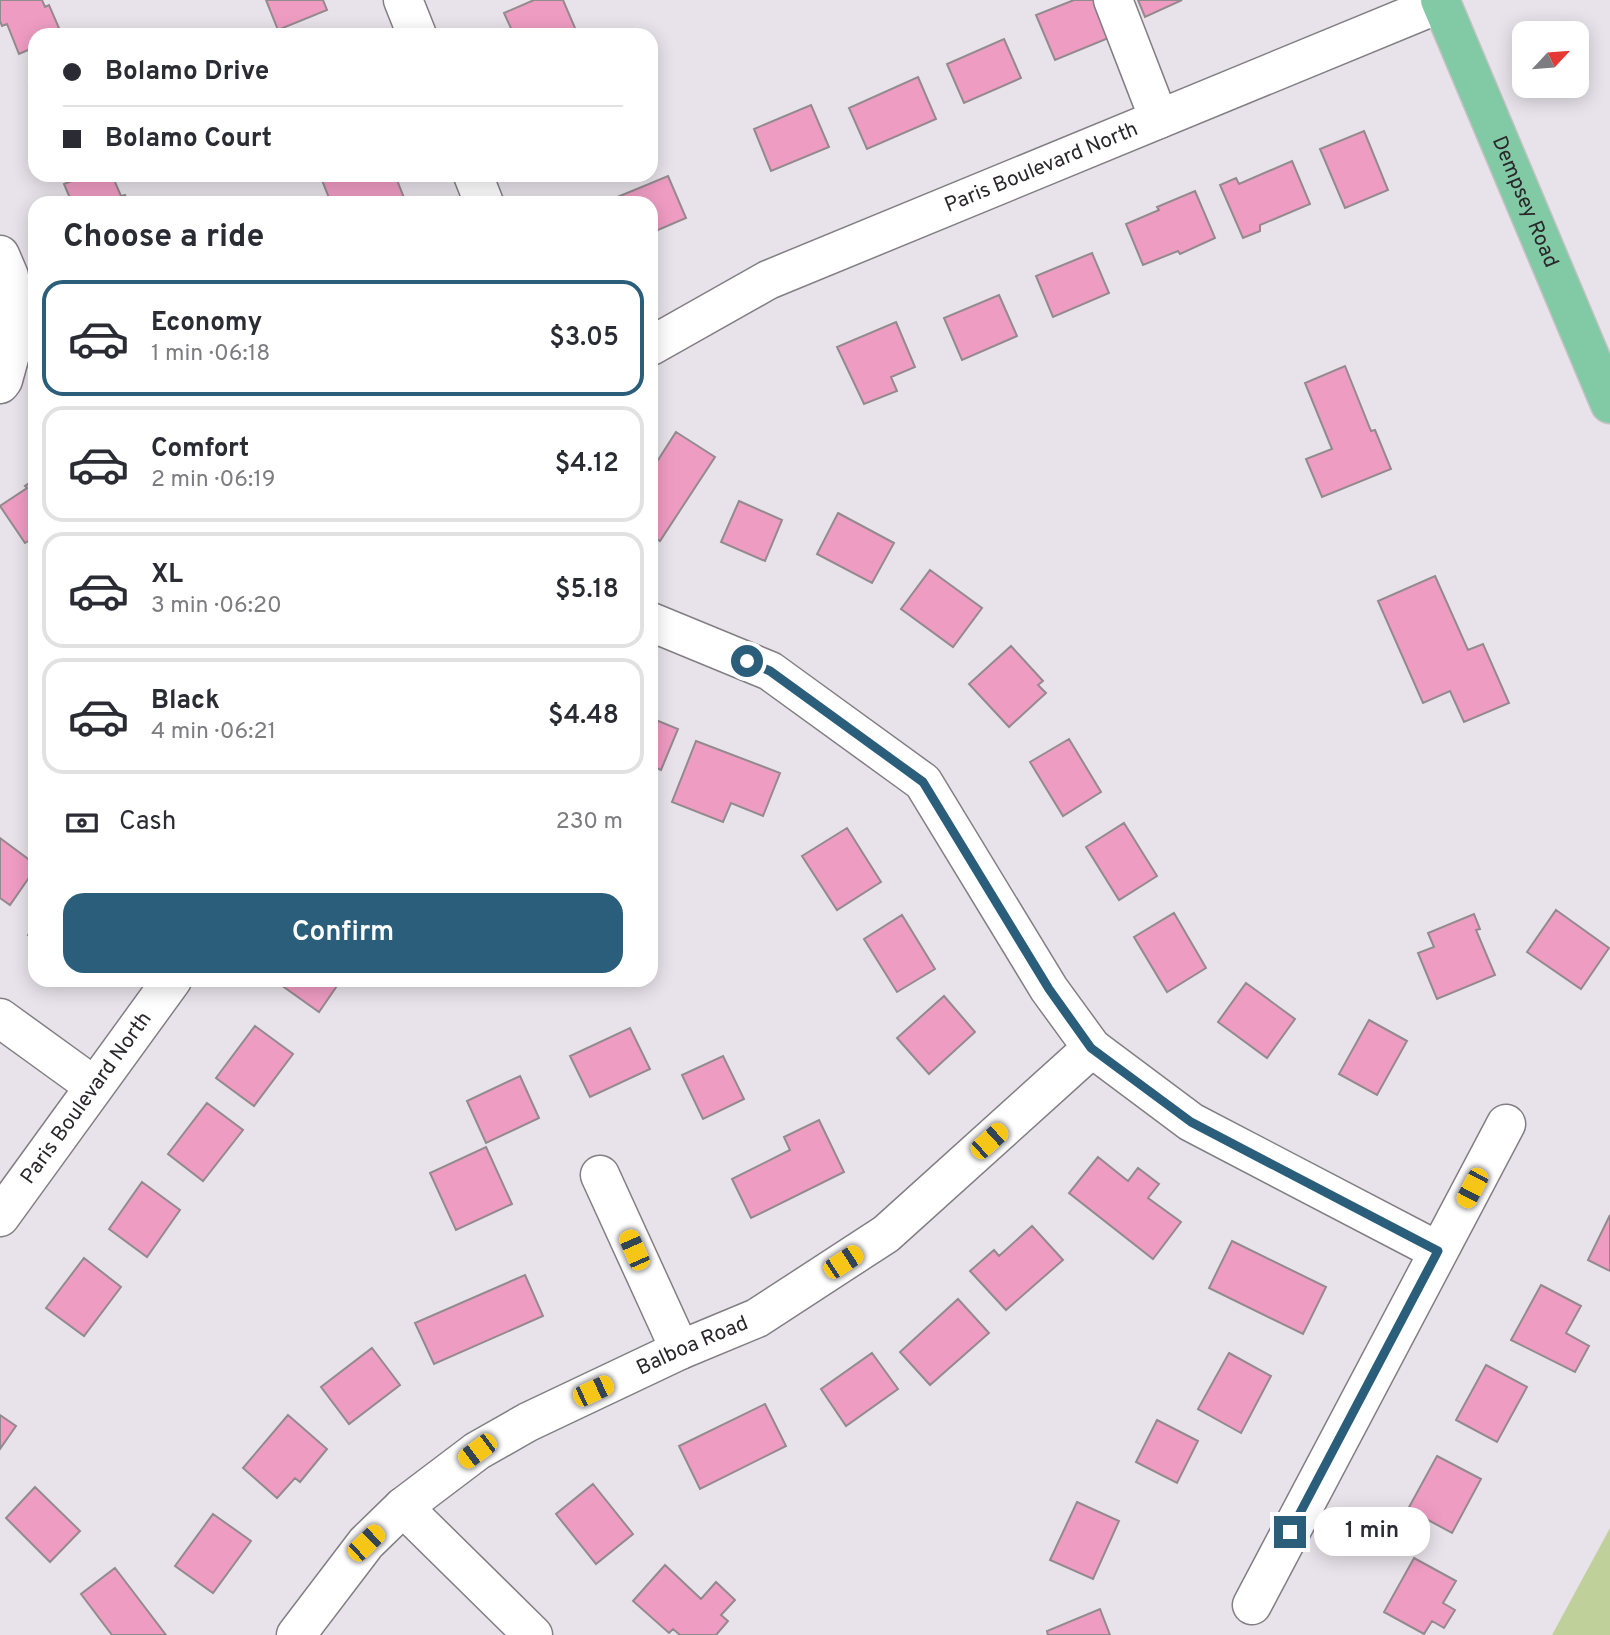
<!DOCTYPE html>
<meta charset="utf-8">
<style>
:root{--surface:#fff;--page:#f7f7f7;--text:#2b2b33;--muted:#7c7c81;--line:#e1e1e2;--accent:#2a5e7a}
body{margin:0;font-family:Overpass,sans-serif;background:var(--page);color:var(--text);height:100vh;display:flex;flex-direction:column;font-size:26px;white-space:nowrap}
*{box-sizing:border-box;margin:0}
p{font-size:23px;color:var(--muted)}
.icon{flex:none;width:38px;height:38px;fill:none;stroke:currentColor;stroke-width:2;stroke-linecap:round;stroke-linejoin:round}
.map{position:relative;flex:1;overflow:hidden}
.sheet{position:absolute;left:28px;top:196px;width:630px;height:791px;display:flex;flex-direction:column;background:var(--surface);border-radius:21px;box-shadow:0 4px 18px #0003}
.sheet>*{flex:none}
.hud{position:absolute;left:28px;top:28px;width:630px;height:154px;border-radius:21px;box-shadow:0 4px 18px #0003;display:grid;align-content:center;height:154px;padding:0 35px;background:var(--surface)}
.needle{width:46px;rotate:64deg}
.fabs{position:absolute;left:1512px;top:21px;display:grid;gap:14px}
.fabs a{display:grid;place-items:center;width:77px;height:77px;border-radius:14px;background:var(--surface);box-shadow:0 4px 18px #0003;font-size:35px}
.end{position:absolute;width:32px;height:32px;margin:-16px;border:9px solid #2a5e7a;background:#fff;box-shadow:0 0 0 4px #fff}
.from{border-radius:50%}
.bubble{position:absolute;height:49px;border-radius:21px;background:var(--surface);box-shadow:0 4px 18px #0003;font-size:23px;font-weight:600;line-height:49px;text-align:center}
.car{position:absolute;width:21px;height:42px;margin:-21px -10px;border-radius:9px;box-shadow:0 0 5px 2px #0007;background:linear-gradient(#f5c518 24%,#345 0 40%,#f5c518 0 76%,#345 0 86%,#f5c518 0)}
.hud b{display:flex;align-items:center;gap:24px;height:66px;font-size:26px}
.hud b+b{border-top:2px solid var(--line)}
.hud i{width:18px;height:18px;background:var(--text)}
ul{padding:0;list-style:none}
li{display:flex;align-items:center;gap:21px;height:116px;margin:0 14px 10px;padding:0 21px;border:4px solid var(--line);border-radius:21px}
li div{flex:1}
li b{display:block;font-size:26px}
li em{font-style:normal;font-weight:600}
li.selected{border-color:var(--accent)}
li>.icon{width:63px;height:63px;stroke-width:1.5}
h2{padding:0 35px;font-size:32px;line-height:84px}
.pay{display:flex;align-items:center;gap:18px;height:77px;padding:0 35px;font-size:26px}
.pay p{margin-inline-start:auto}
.action{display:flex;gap:14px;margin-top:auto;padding:14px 35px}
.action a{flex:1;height:80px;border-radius:21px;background:var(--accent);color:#fff;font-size:28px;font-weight:600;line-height:80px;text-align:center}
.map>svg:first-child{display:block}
.green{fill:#c0d09b}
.building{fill:#ef9cc3;stroke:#938a8e;stroke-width:2}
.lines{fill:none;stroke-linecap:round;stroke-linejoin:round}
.minor-casing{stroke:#837e84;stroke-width:41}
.major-casing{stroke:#c3c3c3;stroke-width:41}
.minor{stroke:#fff;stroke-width:38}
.major{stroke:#82caa6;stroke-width:38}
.route{stroke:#2a5e7a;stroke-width:9}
.labels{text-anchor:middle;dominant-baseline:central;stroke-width:5;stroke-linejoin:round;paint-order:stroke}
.street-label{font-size:21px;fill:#29272a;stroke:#f6f0f7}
</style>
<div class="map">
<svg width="1610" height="1635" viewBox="0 0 1610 1635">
<rect width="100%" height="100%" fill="#e8e3ea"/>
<path class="green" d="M1610,1528V1635H1552Z"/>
<path class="building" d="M0,0H42L45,7L49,5L62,35H35V47L19,54L7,24L2,26L0,21Z
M266,0H323L327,10L278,30Z
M534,0H563L578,35H514L504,13Z
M1074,0H1095L1111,37L1055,60L1036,15Z
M1138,0H1182L1145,17Z
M1004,39L1021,78L964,103L947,64Z
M918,77L936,119L867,149L849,108Z
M35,86V102L29,88Z
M811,105L829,147L771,171L754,129Z
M1364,131L1388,190L1345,208L1320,149Z
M1292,161L1310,204L1260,225V231L1243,238L1220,185L1236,178L1239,184Z
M86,175H112L121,196L125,195L129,203H72L64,184Z
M320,175H395L406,203H331Z
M668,176L686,218L651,233V203H603Z
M1195,191L1215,238L1180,254L1178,251L1143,265L1126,224L1159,210L1157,207Z
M1092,253L1109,293L1053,317L1036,276Z
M999,295L1017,336L962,360L944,318Z
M896,322L915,367L891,377L897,391L864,404L837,347Z
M1345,366L1371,431L1375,430L1391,469L1322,497L1306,459L1332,449L1305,383Z
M676,432L715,457L660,541L651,535V471Z
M35,479V537L25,543L0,506L27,488L25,486Z
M739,501L782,520L765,561L721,542Z
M838,513L894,543L872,583L817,554Z
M930,570L982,608L953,647L901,609Z
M1435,576L1468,650L1483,644L1509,703L1464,722L1450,691L1423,703L1378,601Z
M1011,646L1043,681L1038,685L1046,693L1009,727L969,684Z
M651,718L678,729L661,770L651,766Z
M1069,739L1101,792L1063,816L1030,762Z
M696,741L780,773L763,816L731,803L723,822L672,802Z
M1124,823L1157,876L1119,900L1086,847Z
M847,828L881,882L837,910L802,856Z
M0,838L35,864V869L10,905L0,898Z
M1556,910L1609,948L1581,989L1527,952Z
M1174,913L1206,968L1167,992L1134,937Z
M1474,914L1480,929L1476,930L1495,975L1437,999L1418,953L1434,947L1428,933Z
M902,915L935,969L897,992L864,939Z
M35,926V940L28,935Z
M284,980H341L319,1012L281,985Z
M1246,983L1295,1019L1267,1058L1218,1022Z
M944,996L975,1032L929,1074L897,1038Z
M1369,1020L1407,1041L1377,1095L1339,1074Z
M255,1026L293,1054L254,1106L216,1078Z
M630,1028L650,1069L590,1097L570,1056Z
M723,1056L744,1099L703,1119L682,1075Z
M520,1076L539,1118L486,1143L467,1101Z
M207,1103L243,1130L203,1181L168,1154Z
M819,1120L844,1172L751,1218L732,1179L790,1150L784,1137Z
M486,1147L512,1204L456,1230L430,1173Z
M1098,1157L1128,1181L1138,1168L1159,1184L1148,1198L1181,1222L1153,1259L1069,1193Z
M142,1182L180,1210L147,1257L109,1229Z
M1610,1215V1271L1588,1260Z
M1032,1226L1063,1260L1006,1310L970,1271L994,1250L999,1256Z
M1232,1241L1326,1287L1303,1334L1209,1288Z
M84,1258L121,1287L84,1336L46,1308Z
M525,1275L543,1316L434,1364L415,1323Z
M1541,1285L1581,1306L1566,1333L1589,1346L1575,1372L1511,1340Z
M958,1299L989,1333L930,1385L900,1352Z
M372,1348L400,1385L349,1424L321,1387Z
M872,1353L898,1389L846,1426L821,1389Z
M1229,1353L1271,1376L1241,1433L1198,1409Z
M1486,1365L1527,1387L1497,1442L1456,1420Z
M765,1404L786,1446L700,1489L679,1446Z
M0,1415L16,1426L0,1449Z
M288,1415L327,1449L300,1482L295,1478L277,1498L243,1468Z
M1157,1420L1198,1441L1177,1483L1136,1462Z
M1437,1456L1481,1479L1452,1533L1408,1509Z
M593,1484L633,1534L596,1564L556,1514Z
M35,1487L80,1531L50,1562L6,1518Z
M1077,1502L1119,1521L1093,1579L1050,1560Z
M213,1514L251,1541L213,1593L175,1566Z
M1414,1558L1456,1581L1443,1603L1455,1610L1444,1628L1432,1621L1424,1634L1384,1612Z
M665,1565L701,1599L716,1582L735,1600L721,1615L728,1621L716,1635H680L673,1629L669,1633L633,1601Z
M115,1568L166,1635H112L81,1594Z
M1100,1609L1110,1635H1048L1047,1631Z"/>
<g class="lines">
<g class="minor-casing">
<g id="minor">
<path d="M403,0L417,35"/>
<path d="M1113,0L1159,119"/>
<path d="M473,175L484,203"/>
<path d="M0,255L9,276L17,329L3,380L0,384"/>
<path id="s1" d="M651,346L768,280L1441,3"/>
<path d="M651,622L770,671L923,782L1049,989L1092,1048L1191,1122L1438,1251"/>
<path d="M0,1018L94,1086"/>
<path d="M600,1175L680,1350"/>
<path id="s2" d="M0,1217L172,980"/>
<path d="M403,1507L533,1635"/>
<path d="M1252,1605L1506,1124"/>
<path id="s3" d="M296,1635L366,1543L403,1507L477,1451L528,1422L680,1350L757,1318L886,1234L1092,1048"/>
</g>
</g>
<g class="major-casing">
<g id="major">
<path id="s4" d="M1440,0L1610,404"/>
</g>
</g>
<use href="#minor" class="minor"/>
<use href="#major" class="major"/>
</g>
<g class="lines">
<path class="route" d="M747,661L770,671L923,782L1049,989L1091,1048L1191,1122L1438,1251L1290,1532"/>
</g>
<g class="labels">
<g class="street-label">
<text stroke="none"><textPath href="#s1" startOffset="430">Paris Boulevard North</textPath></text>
<text stroke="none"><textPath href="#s4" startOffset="219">Dempsey Road</textPath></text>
<text stroke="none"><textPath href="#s2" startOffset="147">Paris Boulevard North</textPath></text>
<text stroke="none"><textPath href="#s3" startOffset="500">Balboa Road</textPath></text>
</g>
</g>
</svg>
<div class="fabs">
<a><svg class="needle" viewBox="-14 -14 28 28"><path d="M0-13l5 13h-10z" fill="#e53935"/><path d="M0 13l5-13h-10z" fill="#7c7c81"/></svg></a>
</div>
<i class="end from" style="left:747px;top:661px"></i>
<i class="end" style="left:1290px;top:1532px"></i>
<div class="bubble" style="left:1314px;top:1507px;width:116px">1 min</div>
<i class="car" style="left:989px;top:1141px;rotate:48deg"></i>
<i class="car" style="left:1472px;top:1188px;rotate:208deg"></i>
<i class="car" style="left:634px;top:1250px;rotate:336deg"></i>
<i class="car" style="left:843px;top:1262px;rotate:57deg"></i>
<i class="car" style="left:593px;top:1391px;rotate:65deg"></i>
<i class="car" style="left:477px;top:1451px;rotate:233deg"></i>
<i class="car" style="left:366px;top:1543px;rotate:46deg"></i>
<div class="hud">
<b><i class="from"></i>Bolamo Drive</b>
<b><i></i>Bolamo Court</b>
</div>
<section class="sheet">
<h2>Choose a ride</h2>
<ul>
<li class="selected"><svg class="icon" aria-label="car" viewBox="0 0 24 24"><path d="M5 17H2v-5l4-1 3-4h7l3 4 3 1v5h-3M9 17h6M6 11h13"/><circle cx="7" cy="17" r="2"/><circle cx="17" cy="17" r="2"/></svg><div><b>Economy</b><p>1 min · 06:18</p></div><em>$3.05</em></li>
<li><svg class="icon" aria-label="car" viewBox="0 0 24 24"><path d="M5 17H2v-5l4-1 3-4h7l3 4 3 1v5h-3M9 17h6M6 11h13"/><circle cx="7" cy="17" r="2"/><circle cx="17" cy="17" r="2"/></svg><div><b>Comfort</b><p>2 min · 06:19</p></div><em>$4.12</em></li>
<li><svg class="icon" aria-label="car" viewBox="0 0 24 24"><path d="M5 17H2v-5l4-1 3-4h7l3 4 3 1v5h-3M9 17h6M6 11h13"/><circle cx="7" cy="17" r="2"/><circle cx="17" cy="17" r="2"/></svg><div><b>XL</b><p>3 min · 06:20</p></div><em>$5.18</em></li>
<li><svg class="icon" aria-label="car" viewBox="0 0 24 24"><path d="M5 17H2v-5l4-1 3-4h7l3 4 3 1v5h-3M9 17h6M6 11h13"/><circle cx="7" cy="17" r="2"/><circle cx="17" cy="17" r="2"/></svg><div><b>Black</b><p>4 min · 06:21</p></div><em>$4.48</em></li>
</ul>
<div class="pay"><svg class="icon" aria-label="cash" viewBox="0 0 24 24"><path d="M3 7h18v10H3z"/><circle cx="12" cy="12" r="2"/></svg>Cash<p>230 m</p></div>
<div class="action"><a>Confirm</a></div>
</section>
</div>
